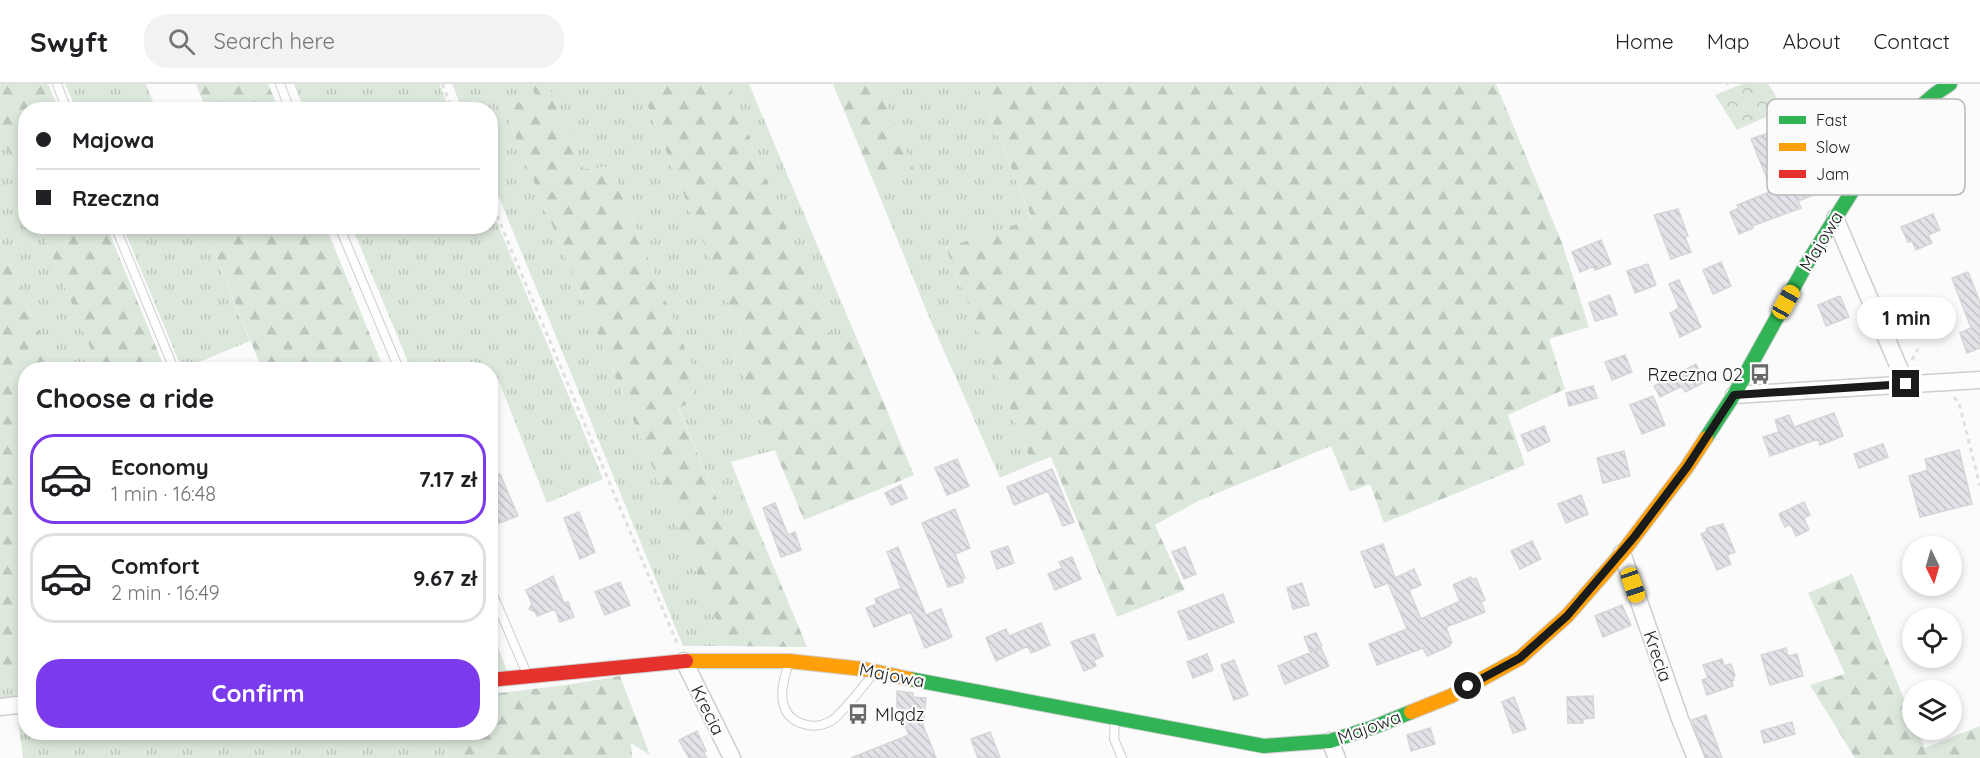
<!DOCTYPE html>
<meta charset="utf-8">
<style>
:root{--surface:#fff;--page:#f2f2f2;--text:#202124;--muted:#757577;--line:#e0e0e0;--accent:#7c3aed}
body{margin:0;font-family:Quicksand,sans-serif;background:var(--page);color:var(--text);height:100vh;display:flex;flex-direction:column;font-size:22px;white-space:nowrap}
*{box-sizing:border-box;margin:0}
p{font-size:20px;color:var(--muted)}
.icon{flex:none;width:33px;height:33px;fill:none;stroke:currentColor;stroke-width:2;stroke-linecap:round;stroke-linejoin:round}
.map{position:relative;flex:1;overflow:hidden}
.sheet{position:absolute;left:18px;top:278px;width:480px;height:378px;display:flex;flex-direction:column;background:var(--surface);border-radius:24px;box-shadow:0 3px 9px #0003}
.sheet>*{flex:none}
.guide{position:absolute;left:18px;top:18px;width:480px;height:132px;border-radius:24px;box-shadow:0 3px 9px #0003;display:grid;align-content:center;height:132px;padding:0 18px;background:var(--surface)}
.needle{width:39px;rotate:175deg}
.buttons{position:absolute;left:1902px;top:452px;display:grid;gap:12px}
.buttons a{display:grid;place-items:center;width:60px;height:60px;border-radius:50%;background:var(--surface);box-shadow:0 3px 9px #0003;font-size:30px}
.end{position:absolute;width:27px;height:27px;margin:-14px;border:8px solid #1a1b1b;background:#fff;box-shadow:0 0 0 3px #fff}
.from{border-radius:50%}
.bubble{position:absolute;height:42px;border-radius:21px;background:var(--surface);box-shadow:0 3px 9px #0003;font-size:20px;font-weight:800;line-height:42px;text-align:center}
.car{position:absolute;width:18px;height:36px;margin:-18px -9px;border-radius:8px;box-shadow:0 0 4px 2px #0007;background:linear-gradient(#f5c518 24%,#345 0 40%,#f5c518 0 76%,#345 0 86%,#f5c518 0)}
.guide b{display:flex;align-items:center;gap:21px;height:57px;font-size:22px}
.guide b+b{border-top:2px solid var(--line)}
.guide i{width:15px;height:15px;background:var(--text)}
ul{padding:0;list-style:none}
li{display:flex;align-items:center;gap:18px;height:90px;margin:0 12px 9px;padding:0 6px;border:3px solid var(--line);border-radius:24px}
li div{flex:1}
li b{display:block;font-size:22px}
li em{font-style:normal;font-weight:800}
li.current{border-color:var(--accent)}
li>.icon{width:54px;height:54px;stroke-width:1.5}
h2{padding:0 18px;font-size:27px;line-height:72px}
.cta{display:flex;gap:12px;margin-top:auto;padding:12px 18px}
.cta a{flex:1;height:69px;border-radius:24px;background:var(--accent);color:#fff;font-size:24px;font-weight:800;line-height:69px;text-align:center}
header{display:flex;align-items:center;gap:36px;box-sizing:border-box;height:84px;padding:0 30px;background:var(--surface);border-bottom:2px solid var(--line)}
header strong{font-size:28px}
nav{display:flex;gap:33px;margin-inline-start:auto;font-size:21px}
.search{width:420px;height:54px;background:var(--page);display:flex;align-items:center;gap:15px;box-sizing:border-box;padding:0 21px;border-radius:24px;color:var(--muted);font-size:22px}
.map>svg:first-child{display:block}
.grass{fill:url(#grass-tufts)}
.forest{fill:url(#forest-firs)}
.park{fill:url(#park-crowns)}
.building{fill:url(#building-back-hatch);stroke:#d6d6d6;stroke-width:1.5}
.lines{fill:none;stroke-linecap:round;stroke-linejoin:round}
.lane-casing{stroke:#cecece;stroke-width:10}
.street-casing{stroke:#cecece;stroke-width:19}
.fast-casing{stroke:#cecece;stroke-width:16}
.slow-casing{stroke:#cecece;stroke-width:16}
.jam-casing{stroke:#cecece;stroke-width:16}
.path{stroke:#dfdfdf;stroke-width:3;stroke-dasharray:4.5 4.5;stroke-linecap:butt}
.lane{stroke:#fefeff;stroke-width:8}
.street{stroke:#fefeff;stroke-width:16}
.fast{stroke:#30b455;stroke-width:14}
.slow{stroke:#ff9f0a;stroke-width:14}
.jam{stroke:#e5322d;stroke-width:14}
.route{stroke:#1a1b1b;stroke-width:8}
.labels{text-anchor:middle;dominant-baseline:central;stroke-width:4.5;stroke-linejoin:round;paint-order:stroke}
.street-label{font-size:18px;fill:#1a1b1b;stroke:#fbfbfc}
.poi-label{font-size:18px;fill:#1a1b1b;stroke:#fbfbfc;text-anchor:end}
.key{fill:#fbfbfc;stroke:#b8b8b8;stroke-width:1.5}
.key-label{font-size:16px;fill:#1a1b1b}
</style>
<header>
<strong>Swyft</strong>
<div class="search"><svg class="icon" aria-label="search" viewBox="0 0 24 24"><circle cx="10" cy="10" r="6"/><path d="M15 15l6 6"/></svg>Search here</div>
<nav><a>Home</a><a>Map</a><a>About</a><a>Contact</a></nav>
</header>
<div class="map">
<svg width="1980" height="674" viewBox="0 0 1980 674">
<defs>
<pattern id="grass-tufts" width="24" height="20" patternUnits="userSpaceOnUse" patternTransform="scale(1.5)"><rect width="24" height="20" fill="#dde8dc"/><path d="M3 7l-1-3M5 7V3M7 7l1-3M15 17l-1-3M17 17v-4M19 17l1-3" fill="none" stroke="#bdc6bc"/></pattern>
<pattern id="forest-firs" width="22" height="20" patternUnits="userSpaceOnUse" patternTransform="scale(1.5)"><rect width="22" height="20" fill="#dde8dc"/><path d="M5 1l3.5 6h-7zM16 11l3.5 6h-7z" fill="#bdc6bc"/></pattern>
<pattern id="park-crowns" width="20" height="18" patternUnits="userSpaceOnUse" patternTransform="scale(1.5)"><rect width="20" height="18" fill="#dde8dc"/><path d="M2 6a3 3 0 1 1 6 0M12 15a3 3 0 1 1 6 0" fill="none" stroke="#bdc6bc"/></pattern>
<pattern id="building-back-hatch" width="6" height="6" patternUnits="userSpaceOnUse" patternTransform="scale(1.5)"><rect width="6" height="6" fill="#e1e3e8"/><path d="M-1 5l2 2M0 0l6 6M5-1l2 2" fill="none" stroke="#c0c2c6"/></pattern>
</defs>
<rect width="100%" height="100%" fill="#fbfbfc"/>
<path class="grass" d="M65,0H146L156,25H76Z
M294,0H439L450,25H304Z
M452,0H531L536,11L504,25L727,562H683L491,94L490,26L462,25Z
M548,0H639L741,251L729,257L775,366L731,378L750,426L726,436L678,323L698,296L611,83L583,85Z
M727,0H749L857,255L835,263Z
M878,0H977L1032,136L946,164L1032,380L1000,394L929,233L875,101L914,86Z
M0,46L25,108L26,142L40,143L99,285H54L0,155Z
M491,124L603,395L547,419L496,290L491,291L490,285H411L352,143L490,142Z
M123,143H204L250,257L182,285Z
M491,545L508,589L491,588Z
M0,575L16,613L0,616Z
M25,626L26,648H443L447,674H23L17,627Z"/>
<path class="forest" d="M0,0H48L59,25L26,26L25,108L0,46Z
M196,0H268L279,25H206Z
M531,0H548L583,85L611,83L698,296L692,318L678,324L726,436L750,426L807,563L727,562L504,25L535,11Z
M639,0H727L835,262L857,255L914,391L804,436L729,257L741,251Z
M833,0H878L914,86L875,101Z
M977,0H1496L1562,159L1589,243L1549,255L1565,305L1508,331L1525,381L1384,439L1370,400L1350,408L1331,362L1198,417L1155,441L1185,506L1117,533L1051,373L1032,380L946,164L1032,135Z
M40,143H107L165,285H99Z
M204,143H326L384,285H262Z
M0,155L54,285H26V611L16,613L0,575Z
M1852,490L1912,634V645H1917L1925,664L1980,642V674H1855L1810,601L1845,590L1808,509Z
M620,592L650,671L631,659L632,674H447L443,648H490L491,610L566,601Z"/>
<path class="park" d="M1742,0H1768L1784,25L1737,46L1715,11Z"/>
<path class="building" d="M1828,34L1832,42L1837,40L1845,59L1797,78L1811,112L1798,117L1801,124L1752,142L1753,144L1739,150L1730,128L1739,124L1737,121L1772,107L1751,55L1796,39L1801,45Z
M1678,125L1688,152L1685,153L1691,168L1671,175L1654,131Z
M1933,130L1940,146L1928,151L1932,159L1916,166L1912,157L1908,158L1901,143Z
M1601,156L1611,180L1595,186L1594,182L1580,188L1572,168Z
M1721,178L1731,202L1713,210L1703,186Z
M1648,180L1656,201L1635,209L1627,187Z
M1968,188L1980,218V264L1967,269L1960,249L1971,244L1952,194Z
M1679,196L1701,243L1680,253L1670,229L1679,224L1669,200Z
M1610,211L1617,231L1595,237L1589,219Z
M1840,212L1849,233L1826,242L1818,221Z
M1625,271L1632,288L1612,296L1605,278Z
M1696,280L1705,298L1685,308L1682,302L1660,313L1654,302Z
M1593,302L1597,314L1569,322L1566,309Z
M1653,312L1665,341L1642,350L1630,321Z
M1834,329L1843,352L1820,361L1818,355L1770,372L1763,353L1779,348L1775,336L1789,331L1794,343Z
M1544,342L1550,357L1528,367L1521,351Z
M1883,360L1888,373L1859,384L1854,370Z
M1959,366L1972,420L1920,433L1909,392L1928,386L1925,375Z
M1624,367L1630,392L1603,399L1597,374Z
M957,375L969,402L947,411L935,384Z
M1052,385L1074,438L1063,442L1048,407L1014,421L1007,403Z
M500,390L518,432L497,440L495,435L490,437V394Z
M901,401L907,414L891,421L885,409Z
M1581,411L1588,430L1566,439L1558,420Z
M1804,418L1810,431L1804,434L1809,446L1796,452L1790,440L1785,443L1779,430Z
M775,419L788,451L795,448L801,466L781,473L763,424Z
M955,425L970,464L955,470L965,494L962,495L963,498L948,503L922,439Z
M579,428L595,468L580,475L564,434Z
M1723,440L1735,468L1727,471L1731,480L1717,486L1701,450L1706,448L1707,444Z
M1532,457L1541,475L1520,485L1511,467Z
M1383,460L1395,494L1414,485L1421,501L1409,506L1421,535L1460,517L1453,501L1471,493L1472,496L1476,494L1485,516L1481,518L1485,528L1446,543L1452,559L1449,561L1450,562L1427,572L1423,564L1377,581L1369,560L1407,545L1388,499L1375,504L1361,468Z
M1008,462L1014,479L997,485L991,468Z
M898,463L926,531L941,525L952,553L925,564L911,528L874,543L866,524L877,520L875,515L901,504L887,468Z
M1185,463L1196,490L1184,495L1172,468Z
M1072,473L1081,495L1055,506L1048,490L1062,484L1059,478Z
M553,492L564,519L568,518L574,533L560,538L555,525L537,532L535,528L529,525L532,520L526,506Z
M620,498L630,521L605,531L595,508Z
M1302,499L1309,521L1293,525L1287,504Z
M1223,510L1234,538L1189,556L1178,528Z
M1622,521L1631,541L1603,553L1595,532Z
M1041,539L1050,561L1031,569L1028,562L996,577L986,554L1006,545L1009,552Z
M1316,549L1322,562L1310,568L1304,553Z
M1094,550L1103,572L1094,576L1096,582L1084,587L1071,558Z
M1321,564L1329,582L1285,600L1278,582Z
M1786,564L1788,572L1797,570L1803,592L1770,601L1761,571Z
M1207,570L1213,586L1193,594L1187,578Z
M1722,575L1724,582L1731,580L1735,592L1733,593L1734,596L1732,597L1733,602L1707,611L1702,596L1708,594L1703,581Z
M1234,576L1248,611L1234,616L1221,581Z
M897,607L913,609L912,613L926,614L923,641L936,674H851L909,651L897,622Z
M1593,612L1594,634L1583,635V639H1568L1567,613Z
M1514,613L1526,645L1513,649L1502,618Z
M1706,631L1722,674H1706L1692,636Z
M1792,638L1795,650L1764,659L1761,647Z
M1430,644L1435,660L1411,667L1407,651Z
M697,647L706,667L704,668L707,674H689L679,656Z
M990,648L1000,674H978L971,655Z"/>
<g class="lines">
<g class="lane-casing">
<path id="lane" d="M57,0L67,26
M280,0L290,26
M115,142L174,285
M339,142L399,285
M490,504L527,590
M789,577C786,590 780,605 783,618C787,640 813,647 831,637C841,631 865,600 874,589
M1115,635L1114,655L1122,674"/>
</g>
<g class="street-casing">
<path id="street" d="M1835,134L1906,300
M1734,311L1980,296
M1622,469L1680,635L1696,674
M684,577L732,674
M0,623L26,620
M1330,657L1337,674"/>
</g>
<g class="fast-casing">
<path id="fast" d="M1706,354L1734,311L1806,181L1888,50L1935,10L1950,0
M910,595L1264,662L1330,657L1374,643L1411,628"/>
</g>
<g class="slow-casing">
<path id="slow" d="M686,577H789L863,585L910,595
M1411,628L1451,612L1520,574L1567,532L1622,469L1687,383L1706,354"/>
</g>
<g class="jam-casing">
<path id="jam" d="M490,596L686,577"/>
</g>
<path class="path" d="M442,0L453,26
M1727,0L1728,1
M490,115L677,559
M1912,276L1918,265
M1954,313L1959,319L1980,402"/>
<use href="#lane" class="lane"/>
<use href="#street" class="street"/>
<use href="#fast" class="fast"/>
<use href="#slow" class="slow"/>
<use href="#jam" class="jam"/>
</g>
<g class="lines">
<path class="route" d="M1468,602L1520,574L1567,532L1635,452L1687,383L1734,311L1906,300"/>
</g>
<defs>
<g id="bus-bare" transform="scale(1.62)"><path d="M-5-6H5V4H4V6H2V4H-2V6H-4V4H-5ZM-3.5-4V0h7V-4ZM-3.5 1.2v1.5H-2V1.2ZM2 1.2v1.5H3.5V1.2Z" fill="#69696a" stroke="#fbfbfc" stroke-width="2.5" paint-order="stroke"/></g>
</defs>
<g fill-rule="evenodd">
<use href="#bus-bare" x="1760" y="290"/>
<use href="#bus-bare" x="858" y="630"/>
</g>
<g class="labels">
<g class="street-label">
<text transform="translate(1821 157) rotate(-59)">Majowa</text>
<text transform="translate(1658 572) rotate(71)">Krecia</text>
<text transform="translate(892 591) rotate(11)">Majowa</text>
<text transform="translate(708 626) rotate(64)">Krecia</text>
<text transform="translate(1369 643) rotate(-20)">Majowa</text>
</g>
<g class="poi-label">
<text x="1743" y="290">Rzeczna 02</text>
<text x="875" y="630" text-anchor="start">Mlądz</text>
</g>
</g>
<rect x="1767" y="15" width="198" height="96" rx="9" class="key"/>
<rect x="1779" y="32" width="27" height="8" fill="#30b455"/>
<rect x="1779" y="59" width="27" height="8" fill="#ff9f0a"/>
<rect x="1779" y="86" width="27" height="8" fill="#e5322d"/>
<g class="key-label">
<text x="1816" y="42">Fast</text>
<text x="1816" y="69">Slow</text>
<text x="1816" y="96">Jam</text>
</g>
</svg>
<div class="buttons">
<a><svg class="needle" viewBox="-14 -14 28 28"><path d="M0-13l5 13h-10z" fill="#e53935"/><path d="M0 13l5-13h-10z" fill="#757577"/></svg></a>
<a><svg class="icon" aria-label="locate" viewBox="0 0 24 24"><circle cx="12" cy="12" r="6"/><path d="M12 2v4M12 18v4M2 12h4M18 12h4"/></svg></a>
<a><svg class="icon" aria-label="layers" viewBox="0 0 24 24"><path d="M12 4l9 5-9 5-9-5zM3 14l9 5 9-5"/></svg></a>
</div>
<i class="end from" style="left:1468px;top:602px"></i>
<i class="end" style="left:1906px;top:300px"></i>
<div class="bubble" style="left:1857px;top:213px;width:99px">1 min</div>
<i class="car" style="left:1786px;top:218px;rotate:29deg"></i>
<i class="car" style="left:1633px;top:501px;rotate:161deg"></i>
<div class="guide">
<b><i class="from"></i>Majowa</b>
<b><i></i>Rzeczna</b>
</div>
<section class="sheet">
<h2>Choose a ride</h2>
<ul>
<li class="current"><svg class="icon" aria-label="car" viewBox="0 0 24 24"><path d="M5 17H2v-5l4-1 3-4h7l3 4 3 1v5h-3M9 17h6M6 11h13"/><circle cx="7" cy="17" r="2"/><circle cx="17" cy="17" r="2"/></svg><div><b>Economy</b><p>1 min · 16:48</p></div><em>7.17 zł</em></li>
<li><svg class="icon" aria-label="car" viewBox="0 0 24 24"><path d="M5 17H2v-5l4-1 3-4h7l3 4 3 1v5h-3M9 17h6M6 11h13"/><circle cx="7" cy="17" r="2"/><circle cx="17" cy="17" r="2"/></svg><div><b>Comfort</b><p>2 min · 16:49</p></div><em>9.67 zł</em></li>
</ul>
<div class="cta"><a>Confirm</a></div>
</section>
</div>
